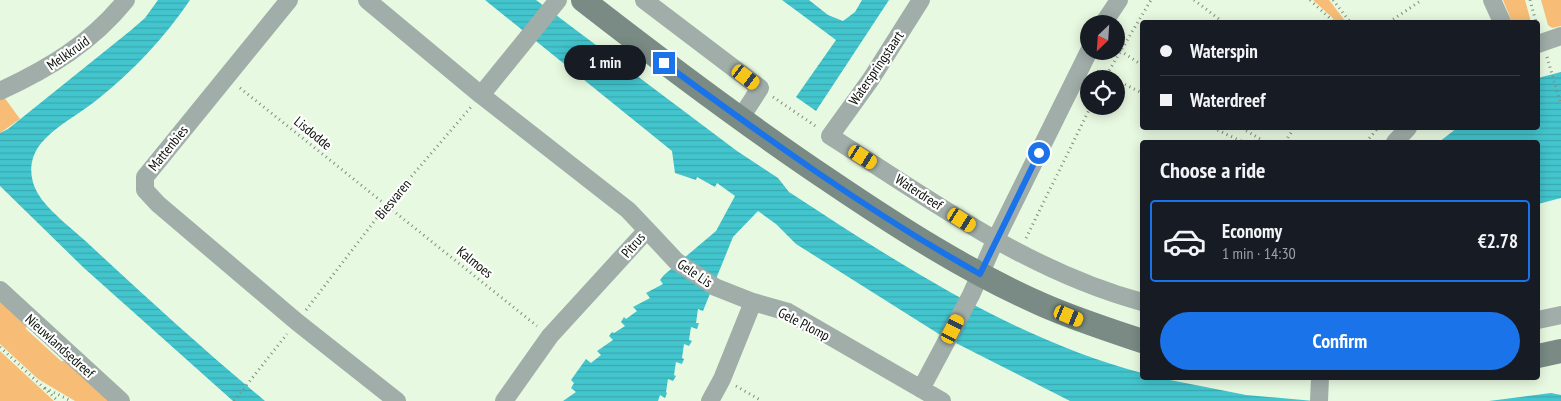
<!DOCTYPE html>
<meta charset="utf-8">
<style>
:root{--surface:#171b24;--page:#242831;--text:#f1f3f6;--muted:#9ea1a6;--line:#363941;--accent:#1a73e8}
body{margin:0;font-family:"PT Sans Narrow",sans-serif;background:var(--page);color:var(--text);height:100vh;display:flex;flex-direction:column;font-size:19px;white-space:nowrap}
*{box-sizing:border-box;margin:0}
p{font-size:16px;color:var(--muted)}
.icon{flex:none;width:28px;height:28px;fill:none;stroke:currentColor;stroke-width:2;stroke-linecap:round;stroke-linejoin:round}
.map{position:relative;flex:1;overflow:hidden}
.drawer{position:absolute;left:1140px;top:140px;width:400px;height:240px;display:flex;flex-direction:column;background:var(--surface);border-radius:5px;box-shadow:0 2px 12px #0003}
.drawer>*{flex:none}
.hud{position:absolute;left:1140px;top:20px;width:400px;height:110px;border-radius:5px;box-shadow:0 2px 12px #0003;display:grid;align-content:center;height:110px;padding:0 20px;background:var(--surface)}
.needle{width:32px;rotate:205deg}
.tools{position:absolute;left:1080px;top:15px;display:grid;gap:10px}
.tools a{display:grid;place-items:center;width:45px;height:45px;border-radius:50%;background:var(--surface);box-shadow:0 2px 12px #0003;font-size:25px}
.end{position:absolute;width:22px;height:22px;margin:-11px;border:6px solid #1a73e8;background:#fff;box-shadow:0 0 0 2px #fff}
.from{border-radius:50%}
.bubble{position:absolute;height:35px;border-radius:18px;background:var(--surface);box-shadow:0 2px 12px #0003;font-size:16px;font-weight:600;line-height:35px;text-align:center}
.car{position:absolute;width:15px;height:30px;margin:-15px -8px;border-radius:6px;box-shadow:0 0 4px 1px #0007;background:linear-gradient(#f5c518 24%,#345 0 40%,#f5c518 0 76%,#345 0 86%,#f5c518 0)}
.hud b{display:flex;align-items:center;gap:18px;height:48px;font-size:19px}
.hud b+b{border-top:1px solid var(--line)}
.hud i{width:12px;height:12px;background:var(--text)}
ul{padding:0;list-style:none}
li{display:flex;align-items:center;gap:15px;height:82px;margin:0 10px 8px;padding:0 10px;border:2px solid transparent;border-radius:5px}
li div{flex:1}
li b{display:block;font-size:19px}
li em{font-style:normal;font-weight:600}
li.on{border-color:var(--accent)}
li>.icon{width:45px;height:45px;stroke-width:1.5}
h2{padding:0 20px;font-size:22px;line-height:60px}
.action{display:flex;gap:10px;margin-top:auto;padding:10px 20px}
.action a{flex:1;height:58px;border-radius:30px;background:var(--accent);color:#fff;font-size:20px;font-weight:600;line-height:58px;text-align:center}
.map>svg:first-child{display:block}
.grass{fill:#f7bd76}
.water{fill:url(#water-rules)}
.lines{fill:none;stroke-linecap:round;stroke-linejoin:round}
.path{stroke:#818d7d;stroke-width:3;stroke-dasharray:1 4;stroke-linecap:butt}
.street{stroke:#a0ada8;stroke-width:18}
.secondary{stroke:#798b84;stroke-width:24}
.route{stroke:#1a73e8;stroke-width:6}
.labels{text-anchor:middle;dominant-baseline:central;stroke-width:4.5;stroke-linejoin:round;paint-order:stroke}
.street-label{font-size:14px;fill:#0a1008;stroke:#fff}
</style>
<div class="map">
<svg width="1561" height="401" viewBox="0 0 1561 401">
<defs>
<pattern id="water-rules" width="6" height="5" patternUnits="userSpaceOnUse" patternTransform="scale(1.25)"><rect width="6" height="5" fill="#43c5ce"/><path d="M0 2.5h6" fill="none" stroke="#39a8af"/></pattern>
</defs>
<rect width="100%" height="100%" fill="#e8f9e1"/>
<path class="grass" d="M1313,0H1329L1346,22H1337Z
M1503,0H1525L1531,22H1512Z
M1541,0H1561V26L1552,28L1548,25Z
M4,97L20,119L0,133V99Z
M0,298L27,323L26,329L61,361H68L112,401H75L38,379L0,344Z
M0,351L54,401H0Z"/>
<path class="water" d="M158,0H190C165,37 133,71 98,99C80,114 53,127 39,146C29,160 29,177 37,192C47,211 77,232 93,248C149,300 206,352 265,401H233L84,268L0,186V133L8,129L130,31L145,18Z
M485,0H536L737,151L778,178L789,192C899,264 1014,339 1142,373V378H1160L1246,395L1314,401H1070L942,336L796,244L776,224L758,211L733,237L703,311L698,309L696,323H699L697,329L691,327L689,340L692,341L689,346L684,344L682,358L684,359L682,364L676,362L674,375L676,376L673,381L668,379L666,392L667,393L665,398L660,395L658,401H563L576,392L571,388L574,383L571,380L586,359L591,363L601,355L597,351L613,340L609,336L612,332L614,333L625,326L621,322L624,317L626,319L637,311L633,307L650,298L646,293L663,284L660,280L664,275L716,231L735,196L717,183L715,187L697,177L696,180L675,173L672,151Z
M782,0H809L828,15L843,21L855,12L862,0H889L816,111L796,97L836,40Z
M1561,72V198L1538,204V142H1439L1457,128H1538V78Z
M1551,393L1561,395V401H1489Z"/>
<g class="lines">
<path class="path" d="M1194,0L1223,22
M1310,0L1334,22
M1333,0L1350,22
M1530,0L1536,22
M1389,22L1422,0
M1116,48L1142,65
M1547,57L1561,105
M1097,71L1113,79
M1104,79L1151,0
M1116,80L1142,93
M240,88L537,326
M773,97L817,127
M1213,128L1243,142
M1242,128L1265,142
M1285,142L1294,128
M1366,142L1378,128
M1026,238L1091,106
M306,310L386,206L471,107
M0,347L58,401
M736,386L762,401
M45,388L71,401
M234,401L287,334"/>
<path class="street" d="M289,0L145,177V190L158,204L297,322L397,401
M367,0L481,95L628,210L647,230L550,336L504,401
M644,0L760,88L740,119
M921,0L871,79L830,136C929,199 1027,271 1142,302
M1492,0L1502,22
M1103,24L1119,0
M1538,44L1561,36
M0,91C50,68 91,43 126,0
M481,95L558,0
M1395,142L1408,128
M647,230L676,261L715,287L753,302
M0,290L121,401
M1538,320L1561,315
M921,389L971,295L995,241L1089,51
M710,401L722,379L753,302L788,312L942,401
M1319,401L1320,378"/>
<path class="secondary" d="M583,0C664,63 745,124 830,181C898,227 968,272 1043,305C1075,319 1109,330 1142,341
M1538,356L1561,351"/>
</g>
<g class="lines">
<path class="route" d="M664,63C766,138 869,212 980,274L1039,153"/>
</g>
<g class="labels">
<g class="street-label">
<text transform="translate(68 53) rotate(-35)">Melkkruid</text>
<text transform="translate(876 68) rotate(-56)">Waterspringstaart</text>
<text transform="translate(313 133) rotate(39)">Lisdodde</text>
<text transform="translate(168 148) rotate(-51)">Mattenbies</text>
<text transform="translate(919 192) rotate(33)">Waterdreef</text>
<text transform="translate(393 199) rotate(-50)">Biesvaren</text>
<text transform="translate(633 245) rotate(-49)">Pitrus</text>
<text transform="translate(475 262) rotate(39)">Kalmoes</text>
<text transform="translate(695 273) rotate(34)">Gele Lis</text>
<text transform="translate(804 324) rotate(27)">Gele Plomp</text>
<text transform="translate(60 346) rotate(42)">Nieuwlandsedreef</text>
</g>
</g>
</svg>
<div class="tools">
<a><svg class="needle" viewBox="-14 -14 28 28"><path d="M0-13l5 13h-10z" fill="#e53935"/><path d="M0 13l5-13h-10z" fill="#9ea1a6"/></svg></a>
<a><svg class="icon" aria-label="locate" viewBox="0 0 24 24"><circle cx="12" cy="12" r="6"/><path d="M12 2v4M12 18v4M2 12h4M18 12h4"/></svg></a>
</div>
<i class="end from" style="left:1039px;top:153px"></i>
<i class="end" style="left:664px;top:63px"></i>
<div class="bubble" style="left:564px;top:45px;width:82px">1 min</div>
<i class="car" style="left:746px;top:77px;rotate:127deg"></i>
<i class="car" style="left:863px;top:157px;rotate:122deg"></i>
<i class="car" style="left:962px;top:220px;rotate:122deg"></i>
<i class="car" style="left:1069px;top:316px;rotate:112deg"></i>
<i class="car" style="left:953px;top:329px;rotate:27deg"></i>
<div class="hud">
<b><i class="from"></i>Waterspin</b>
<b><i></i>Waterdreef</b>
</div>
<section class="drawer">
<h2>Choose a ride</h2>
<ul>
<li class="on"><svg class="icon" aria-label="car" viewBox="0 0 24 24"><path d="M5 17H2v-5l4-1 3-4h7l3 4 3 1v5h-3M9 17h6M6 11h13"/><circle cx="7" cy="17" r="2"/><circle cx="17" cy="17" r="2"/></svg><div><b>Economy</b><p>1 min · 14:30</p></div><em>€2.78</em></li>
</ul>
<div class="action"><a>Confirm</a></div>
</section>
</div>
